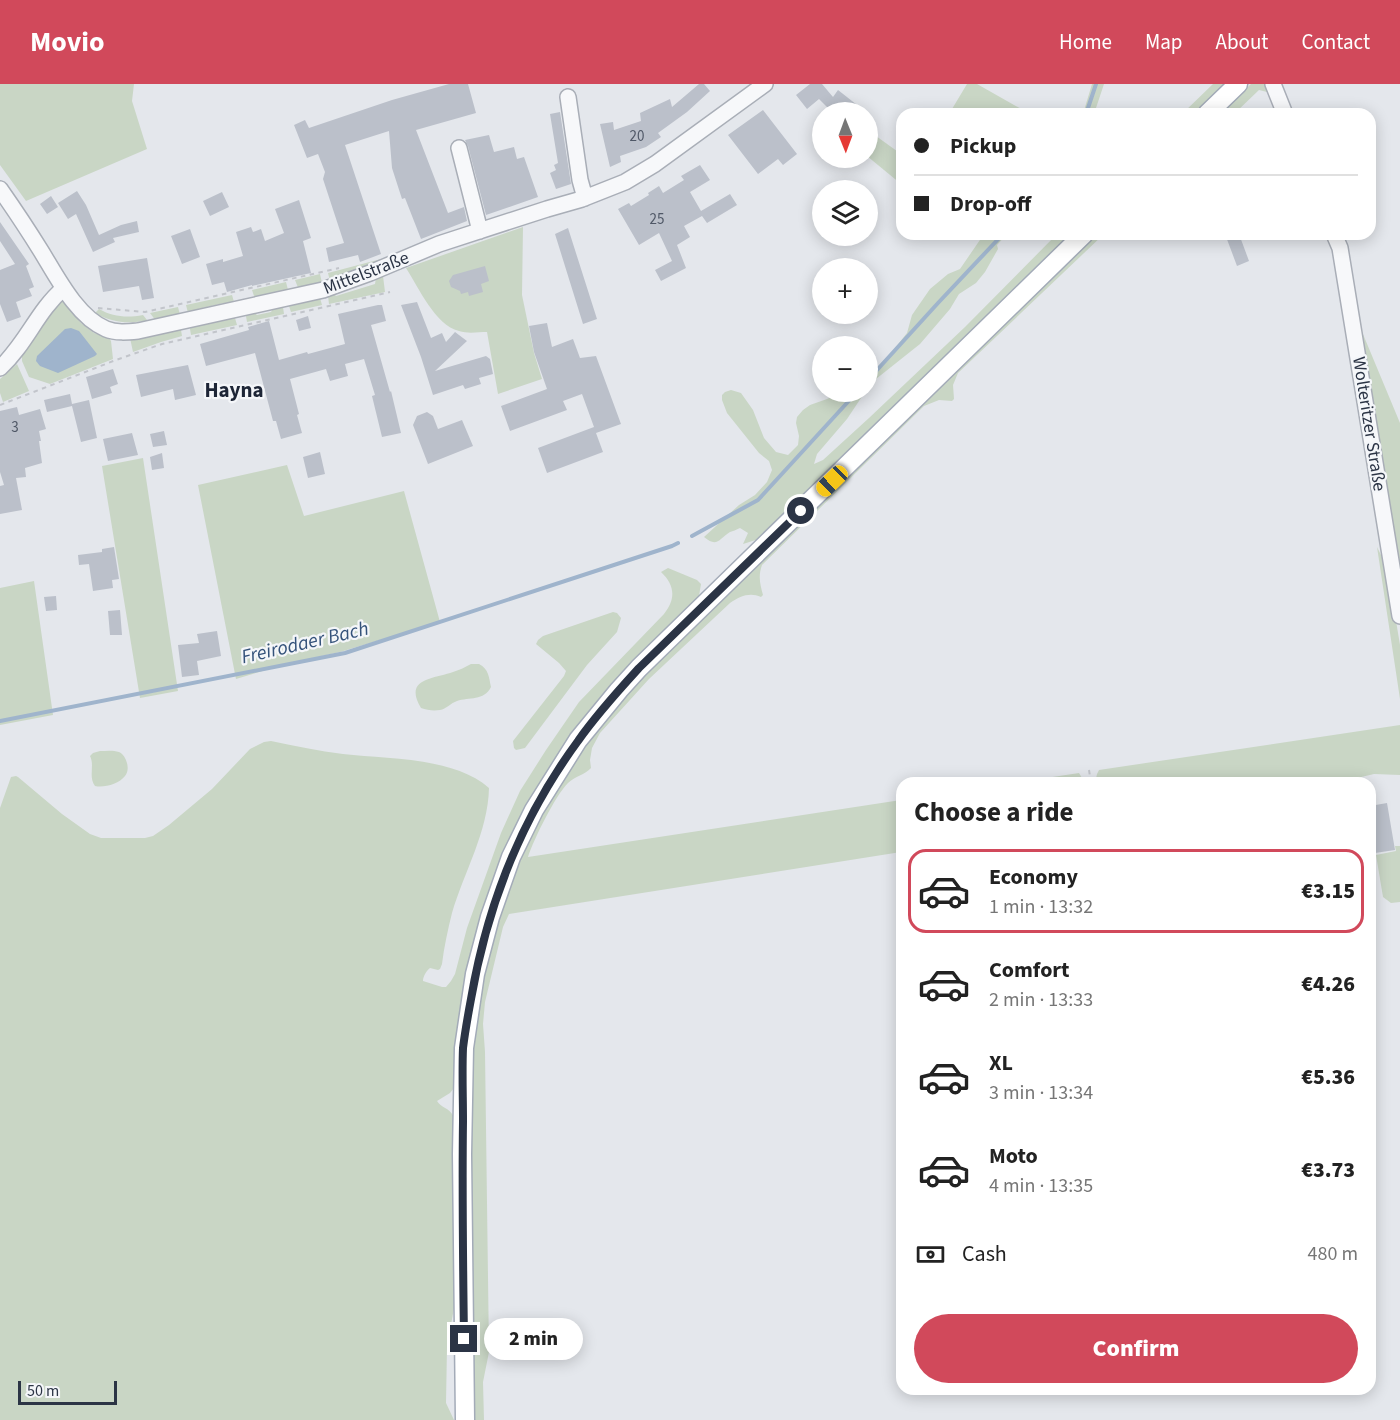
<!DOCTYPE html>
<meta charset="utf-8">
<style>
:root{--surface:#fff;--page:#f2f2f2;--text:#222;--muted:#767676;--line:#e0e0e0;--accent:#d1495b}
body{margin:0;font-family:"Source Sans 3",sans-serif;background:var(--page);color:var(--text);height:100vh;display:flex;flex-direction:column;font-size:22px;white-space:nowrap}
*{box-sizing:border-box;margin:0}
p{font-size:20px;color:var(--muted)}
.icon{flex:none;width:33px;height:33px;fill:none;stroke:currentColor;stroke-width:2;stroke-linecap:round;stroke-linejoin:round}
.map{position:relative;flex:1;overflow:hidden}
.panel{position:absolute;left:896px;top:693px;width:480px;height:618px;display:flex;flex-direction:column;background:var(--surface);border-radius:18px;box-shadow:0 3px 15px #0003}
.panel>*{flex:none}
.guide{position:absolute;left:896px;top:24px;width:480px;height:132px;border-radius:18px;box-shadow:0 3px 15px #0003;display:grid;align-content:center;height:132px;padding:0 18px;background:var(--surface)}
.needle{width:39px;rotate:179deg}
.buttons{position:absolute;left:812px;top:18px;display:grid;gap:12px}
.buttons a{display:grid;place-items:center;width:66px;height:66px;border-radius:50%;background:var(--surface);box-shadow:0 3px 15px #0003;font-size:30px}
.scale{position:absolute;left:18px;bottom:15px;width:99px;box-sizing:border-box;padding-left:6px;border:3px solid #2b3445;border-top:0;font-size:16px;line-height:21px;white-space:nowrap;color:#2b3445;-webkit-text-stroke:4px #f4f6f9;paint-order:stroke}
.end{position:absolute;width:27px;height:27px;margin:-14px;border:8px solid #2b3445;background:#fff;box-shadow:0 0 0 3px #fff}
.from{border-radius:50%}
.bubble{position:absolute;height:42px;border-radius:21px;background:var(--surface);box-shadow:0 3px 15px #0003;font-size:20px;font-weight:800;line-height:42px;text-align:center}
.car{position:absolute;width:18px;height:36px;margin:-18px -9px;border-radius:8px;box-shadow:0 0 4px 2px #0007;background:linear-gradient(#f5c518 24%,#345 0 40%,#f5c518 0 76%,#345 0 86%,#f5c518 0)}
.guide b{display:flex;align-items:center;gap:21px;height:57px;font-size:22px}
.guide b+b{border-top:2px solid var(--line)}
.guide i{width:15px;height:15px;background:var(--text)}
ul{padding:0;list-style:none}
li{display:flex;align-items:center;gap:18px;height:84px;margin:0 12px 9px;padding:0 6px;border:3px solid transparent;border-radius:18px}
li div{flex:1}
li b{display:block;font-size:22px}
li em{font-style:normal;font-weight:800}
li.on{border-color:var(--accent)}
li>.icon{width:54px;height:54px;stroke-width:1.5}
h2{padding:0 18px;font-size:27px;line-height:72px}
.pay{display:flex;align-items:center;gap:15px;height:66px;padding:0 18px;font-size:22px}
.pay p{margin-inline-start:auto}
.cta{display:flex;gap:12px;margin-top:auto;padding:12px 18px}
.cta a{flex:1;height:69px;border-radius:36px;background:var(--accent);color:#fff;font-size:24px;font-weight:800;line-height:69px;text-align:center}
header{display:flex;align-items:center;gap:36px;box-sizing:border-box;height:84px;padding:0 30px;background:var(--accent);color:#fff}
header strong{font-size:28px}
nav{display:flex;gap:33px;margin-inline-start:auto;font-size:21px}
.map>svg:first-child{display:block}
.green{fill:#c9d6c5}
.water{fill:#9fb4cc}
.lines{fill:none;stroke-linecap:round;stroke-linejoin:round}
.stream{stroke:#9fb4cc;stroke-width:4}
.building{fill:#bbc0ca}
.minor-casing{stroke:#a9aeb7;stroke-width:18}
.major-casing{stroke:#a3abb8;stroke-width:21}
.path{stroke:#c2c5cb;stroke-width:2;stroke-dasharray:4.5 4.5;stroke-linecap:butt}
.minor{stroke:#f7f8fa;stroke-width:15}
.major{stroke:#fff;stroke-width:18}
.route{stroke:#2b3445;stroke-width:8}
.labels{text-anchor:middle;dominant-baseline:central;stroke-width:4.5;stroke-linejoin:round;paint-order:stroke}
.number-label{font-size:15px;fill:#4f5766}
.street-label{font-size:18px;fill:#2b3445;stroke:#f4f6f9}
.water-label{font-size:20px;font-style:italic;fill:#34527a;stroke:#f4f6f9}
.quarter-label{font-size:21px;font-weight:bold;fill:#1d2536;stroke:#f4f6f9}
</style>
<header>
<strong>Movio</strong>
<nav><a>Home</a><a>Map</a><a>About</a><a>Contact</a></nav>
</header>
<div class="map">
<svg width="1400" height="1336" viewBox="0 0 1400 1336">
<rect width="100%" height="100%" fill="#e4e7ec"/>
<path class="green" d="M0,0H134L132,17L147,65L26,117L0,81Z
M967,0H977L1030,30H949Z
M1092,0H1104L1094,30H1083Z
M1213,0H1226L1196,30H1182Z
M1251,0H1266L1270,5L1267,8L1259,6L1234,30H1218Z
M876,52L901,70V100L867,72V63Z
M523,143L522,211L534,269L542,295L498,310L487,248C478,248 468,250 459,247C435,241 419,204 406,184Z
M984,150H1007L997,161L998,165L985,188L976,199L959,210L950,225L920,260L876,295L867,304V293L887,274L907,249L912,231L930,205L948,190L960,185Z
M1057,150H1073L762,454L743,460L748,449L740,444C736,446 733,447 730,448C719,455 717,464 704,453L739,421L755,411L767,398L772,386L769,377L759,369L727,329L722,316V311L725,308L731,306L741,309L753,326L764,354L776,368L788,371L798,361L799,352L796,339L797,333L803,326L810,321L827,315L842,308H865L847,335L817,370L814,380L823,376L869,334L965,243Z
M1093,150H1104L958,289L953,301L954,315L952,317L939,316L924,322L762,481C758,492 760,500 763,511L761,513C750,508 740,512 730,519L649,595L600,649L592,664L590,676L591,684C585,691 575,692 568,699C555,712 534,755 528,773L901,716V768L509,830L503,843L485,918L483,940L485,968L489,1268L483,1298L484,1336H474L469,1028L470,981L488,863L520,772L558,696L624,611Z
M381,175L382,178L330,197L328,189Z
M320,190L322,199L299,206L295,196Z
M383,192L385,208L329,220L328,212L329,210L333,209L336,212L375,200L376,194Z
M286,198L288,206L255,215L252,206Z
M232,211L234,218L228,222L224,219L198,225L196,230L188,229L186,221Z
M318,213L320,214L322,221L291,228L289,222L291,219Z
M59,216L63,217L81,239L94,249L108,253L111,257L113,275L50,300L29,293L22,277V266Z
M280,222L283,223L284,230L247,238L246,232L248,228L253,227L257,231L271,228L274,223Z
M178,223L180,231L177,234L175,230L160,234V237H156L150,229Z
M99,225C113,233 127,234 143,231L147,236L148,240H145L143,237C126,240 111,238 95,229Z
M233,232L235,234L237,241L191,251L190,245L191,242Z
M1360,243L1400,339V495Z
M179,244L181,246L182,252L161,258L133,268L130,254Z
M17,280L29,307L3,318L0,309V295Z
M143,374L178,607L140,614L102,382Z
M287,381L304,432L404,407L440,538L340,568L286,580L236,595L198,401Z
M1377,463L1387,483L1400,561V615Z
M668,484L697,496L701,500L699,512L696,519L510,756L493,797L482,830L454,1004L450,1009L437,1017C442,1025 448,1022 454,1033V1224L447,1263L446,1319L454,1336H0V724L11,693L16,692L18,693L62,730L90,750L101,754H145L153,752L169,741L212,705L250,665L264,658L271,657C295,662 319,667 343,670C387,675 454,673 489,704C488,748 464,788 452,829C448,845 444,863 442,880L440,885L438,886L430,884C427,886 423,892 423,897L442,903H446L451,897L455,890L467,844L501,749L520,707L546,666L579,618L664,530C676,515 675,501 661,488Z
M34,497L53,631L0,641V504Z
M613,528L617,529L621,534L617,548L587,581L525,664L516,666L514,664L513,657L564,592L566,587L559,579L536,560L538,556L543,552Z
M471,580H479C489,585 489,594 491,603C484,617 469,613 457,617C451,619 446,625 440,626C433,627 427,626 421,624C403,594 434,595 453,588C460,586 465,583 471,580Z
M1400,641V691L1374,690L1336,699H1095L1097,690L1099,686Z
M100,667C106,667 113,666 119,668C126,671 131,685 125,692C119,700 104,704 95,702C88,692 95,682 90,672L93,669Z
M1079,689L1085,699H1013Z
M1395,762H1400V818L1391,819L1383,813L1376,771L1396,767Z"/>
<path class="water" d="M71,244L79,247L97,270L95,272L58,289L40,282L36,277L37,272L65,245Z"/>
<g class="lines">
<path class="stream" d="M1086,30L1096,0
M867,297L938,219L1003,150
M692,452L758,416L857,308
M0,637L345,569L672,462L678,459"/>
</g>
<path class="building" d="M449,0H468L476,29L416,46L448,129L464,123L467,137L421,155L405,114L402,115L392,84L389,47L345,61L381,170L360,178L358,171L329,178L326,164L344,159L323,95L325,88L318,70L307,74L294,41L305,36L309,44L392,16Z
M699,0H704L710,7L687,28L658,49L661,53L646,63L620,72L621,78L610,83L600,40L613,38L614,46L641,37L640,29L670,15L672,23Z
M810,0H822L833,13L838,6L866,28H832L819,15L807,25L796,11Z
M763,26L797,70L783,81L778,75L758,90L728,51Z
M560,28L571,100L556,105L550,89L556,86L554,81L558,79L550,30Z
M489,51L494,68L514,63L517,75L524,73L538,113L486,131L468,62L465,56Z
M700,81L710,96L690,108L701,127L730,110L737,121L707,139L702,132L684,142L690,153L677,161L686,184L661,197L655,186L672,177L659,149L639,161L618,125L629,119L631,122L649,111L648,109L659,102L663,109L684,96L681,92Z
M77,107L86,121L99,151L121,141L137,137L139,148L113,154L115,158L93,168L76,130L68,135L58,119Z
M222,108L229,123L210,132L203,117Z
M51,112L58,123L47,130L40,120Z
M299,116L311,154L303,157L311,189L252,202V201L227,208L224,198L212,201L206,180L223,175V178L243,172L236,148L251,143L253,148L261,145L265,157L284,149L275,125Z
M0,138L29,180L26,182L34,203L29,205L32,212L16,218L21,233L7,238L0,220V186L15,180L0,157Z
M568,144L597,235L583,240L555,150Z
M190,145L200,173L182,180L171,152Z
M1225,150H1239L1249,177L1237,182Z
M147,174L154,214L142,216L139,202L103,208L98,182Z
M485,182L489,197L481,200L483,208L469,212L468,208L461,210L460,207L451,203L449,197L453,191Z
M417,218L431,254L442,249L446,258L455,248L467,257L435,287L486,272L490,275L493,290L479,294L481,300L465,305L463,301L433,311L421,273L401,221Z
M378,221H382L386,237L371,241L390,308L391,307L401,349L382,353L372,312L375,311L364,275L345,280L348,292L330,297L326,285L290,295L299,330L297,331L302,349L281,355L276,337H273L255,269L206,282L200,260L249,246L248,243L269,237L279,276L307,268L308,270L345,260L338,230Z
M308,232L311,244L299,247L296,236Z
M547,239L552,263L573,255L580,274L596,272L621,340L596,349L603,368L547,389L538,364L594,343L582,310L563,317L567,326L510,347L501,322L547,305L534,268L529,242Z
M188,281L196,311L175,316L173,305L141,313L136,291Z
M113,285L118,300L110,303L112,309L92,315L86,293Z
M70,310L72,320L89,316L97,354L81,358L72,322L47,328L44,316Z
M17,323L19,331L40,325L46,345L39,347L41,357H39L42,379L25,384L26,393L16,394L22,426L0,430V402L4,401L0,388V327Z
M427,328L433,332L438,345L462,336L473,362L428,380L413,341L417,332Z
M164,347L167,361L153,363L150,350Z
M132,349L138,371L108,377L103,355Z
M320,368L325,390L308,394L303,373Z
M162,369L164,384L152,386L150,373Z
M114,463L119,495L112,496L113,504L93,507L89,480L79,481L78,471L102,468V465Z
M56,512L57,526L46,527L44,513Z
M120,526L122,551H110L108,527Z
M217,547L221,572L197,577L199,591L182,593L178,561L199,559L197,550Z
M1387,719L1395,766L1375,769L1370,736V722Z"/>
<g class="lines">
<g class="minor-casing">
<path id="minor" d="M1273,0L1285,30
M568,13L580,96L585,114
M459,64L480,147
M0,105C14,125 28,146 41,167C57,193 77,233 106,245C116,249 127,248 138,247L323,206L370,189L439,160L547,125L582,115L625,98L655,80L765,0
M1334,150L1340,164L1400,532
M0,284C27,259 37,227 64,204"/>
</g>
<g class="major-casing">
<path id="major" d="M1207,30L1238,0
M465,1336L462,1070L464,964L475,890L490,833L511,773L534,726L578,656L619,606L639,584L1084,150"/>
</g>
<path class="path" d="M98,224L145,228L339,184
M0,321L116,276L162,260L390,208
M1089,686L1091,699"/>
<use href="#minor" class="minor"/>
<use href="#major" class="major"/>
</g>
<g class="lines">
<path class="route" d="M464,1255C463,1182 462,1110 463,1037C463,1013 462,988 463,964C465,948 468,931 471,915C487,822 522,733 578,657C596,631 618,607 639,584L801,427"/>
</g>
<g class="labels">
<g class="number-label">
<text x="637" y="52">20</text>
<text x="657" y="135">25</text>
<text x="15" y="343">3</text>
</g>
<g class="street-label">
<text transform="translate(366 189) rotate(-21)">Mittelstraße</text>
<text transform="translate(1369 340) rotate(81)">Wolteritzer Straße</text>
</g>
<g class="water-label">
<text transform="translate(305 559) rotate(-13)">Freirodaer Bach</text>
</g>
<g class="quarter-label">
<text x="234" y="306">Hayna</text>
</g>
</g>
</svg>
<div class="buttons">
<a><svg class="needle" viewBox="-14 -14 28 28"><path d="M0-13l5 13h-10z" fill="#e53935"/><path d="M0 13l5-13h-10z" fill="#767676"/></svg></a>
<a><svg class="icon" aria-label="layers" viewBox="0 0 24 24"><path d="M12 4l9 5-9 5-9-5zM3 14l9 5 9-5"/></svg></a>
<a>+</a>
<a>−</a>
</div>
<div class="scale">50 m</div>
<i class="end from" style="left:801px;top:427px"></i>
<i class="end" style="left:464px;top:1255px"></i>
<div class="bubble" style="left:484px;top:1234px;width:99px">2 min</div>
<i class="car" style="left:832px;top:397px;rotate:226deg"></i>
<div class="guide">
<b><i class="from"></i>Pickup</b>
<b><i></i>Drop-off</b>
</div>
<section class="panel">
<h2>Choose a ride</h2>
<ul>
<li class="on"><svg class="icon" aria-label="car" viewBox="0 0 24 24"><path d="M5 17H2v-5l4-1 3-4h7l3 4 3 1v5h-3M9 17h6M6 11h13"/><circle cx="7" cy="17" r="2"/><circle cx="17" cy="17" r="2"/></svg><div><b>Economy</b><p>1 min · 13:32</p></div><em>€3.15</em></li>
<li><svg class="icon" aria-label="car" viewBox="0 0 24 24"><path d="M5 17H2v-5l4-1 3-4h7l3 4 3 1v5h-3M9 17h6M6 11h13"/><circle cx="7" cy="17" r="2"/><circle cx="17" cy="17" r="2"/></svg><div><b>Comfort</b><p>2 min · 13:33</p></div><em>€4.26</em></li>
<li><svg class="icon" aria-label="car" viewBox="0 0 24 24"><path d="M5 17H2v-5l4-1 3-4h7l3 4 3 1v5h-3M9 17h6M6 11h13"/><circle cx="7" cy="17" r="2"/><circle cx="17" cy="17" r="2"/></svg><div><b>XL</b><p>3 min · 13:34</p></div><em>€5.36</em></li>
<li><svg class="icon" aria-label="car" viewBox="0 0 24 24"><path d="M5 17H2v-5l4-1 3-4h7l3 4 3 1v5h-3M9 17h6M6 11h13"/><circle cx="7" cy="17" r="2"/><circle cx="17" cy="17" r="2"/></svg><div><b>Moto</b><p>4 min · 13:35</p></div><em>€3.73</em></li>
</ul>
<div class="pay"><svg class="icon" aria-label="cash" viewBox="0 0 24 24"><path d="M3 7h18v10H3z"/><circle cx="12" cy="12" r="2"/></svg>Cash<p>480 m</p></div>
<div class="cta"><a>Confirm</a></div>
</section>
</div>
